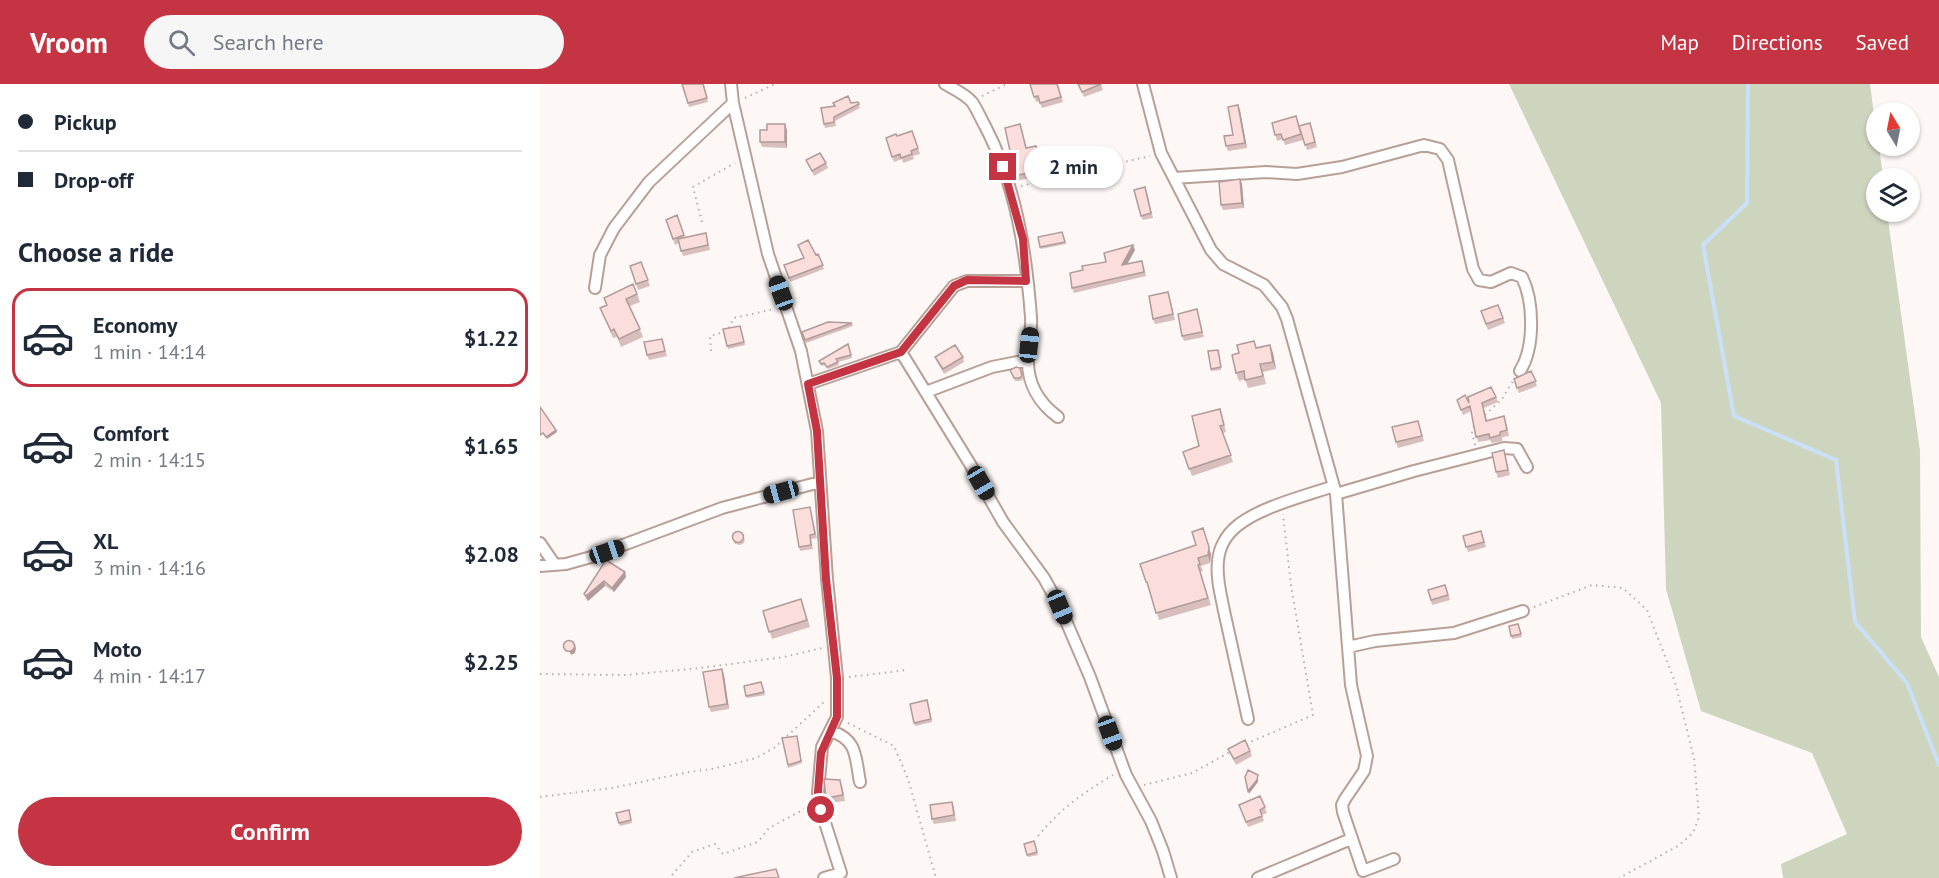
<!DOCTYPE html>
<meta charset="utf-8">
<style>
:root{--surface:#fff;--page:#f6f6f7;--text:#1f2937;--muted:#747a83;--line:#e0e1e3;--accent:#c43442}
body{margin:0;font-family:"PT Sans",sans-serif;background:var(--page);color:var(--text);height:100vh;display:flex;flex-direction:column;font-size:22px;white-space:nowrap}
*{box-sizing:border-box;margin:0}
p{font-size:20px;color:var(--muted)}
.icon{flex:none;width:33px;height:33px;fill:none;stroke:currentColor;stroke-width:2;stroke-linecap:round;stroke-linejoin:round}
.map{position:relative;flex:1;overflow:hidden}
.side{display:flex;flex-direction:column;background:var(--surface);width:540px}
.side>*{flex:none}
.hud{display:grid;align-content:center;height:132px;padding:0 18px;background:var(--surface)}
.needle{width:39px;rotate:350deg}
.buttons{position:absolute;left:1326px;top:18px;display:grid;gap:12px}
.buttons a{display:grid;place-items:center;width:54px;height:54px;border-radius:50%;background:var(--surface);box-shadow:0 2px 4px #0004;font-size:30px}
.end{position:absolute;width:27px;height:27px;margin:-14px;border:8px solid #c43442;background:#fff;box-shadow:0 0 0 3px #fff}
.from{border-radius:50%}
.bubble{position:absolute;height:42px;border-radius:21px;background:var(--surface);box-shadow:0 2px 4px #0004;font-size:20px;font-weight:800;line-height:42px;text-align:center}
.car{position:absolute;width:18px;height:36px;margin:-18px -9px;border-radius:8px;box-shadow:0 0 4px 2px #0007;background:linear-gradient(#222 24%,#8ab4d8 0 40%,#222 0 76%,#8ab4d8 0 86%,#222 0)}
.hud b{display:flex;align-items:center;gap:21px;height:57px;font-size:22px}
.hud b+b{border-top:2px solid var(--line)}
.hud i{width:15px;height:15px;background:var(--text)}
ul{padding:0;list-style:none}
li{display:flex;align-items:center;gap:18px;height:99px;margin:0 12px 9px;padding:0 6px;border:3px solid transparent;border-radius:18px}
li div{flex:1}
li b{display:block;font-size:22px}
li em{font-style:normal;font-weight:800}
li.on{border-color:var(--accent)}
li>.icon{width:54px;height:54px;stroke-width:1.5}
h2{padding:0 18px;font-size:27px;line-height:72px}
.button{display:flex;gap:12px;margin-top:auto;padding:12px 18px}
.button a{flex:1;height:69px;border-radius:36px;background:var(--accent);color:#fff;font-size:24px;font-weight:800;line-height:69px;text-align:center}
header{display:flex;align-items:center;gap:36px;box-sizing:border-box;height:84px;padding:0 30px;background:var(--accent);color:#fff}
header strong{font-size:28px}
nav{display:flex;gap:33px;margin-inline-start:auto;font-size:21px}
.search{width:420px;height:54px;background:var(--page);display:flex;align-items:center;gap:15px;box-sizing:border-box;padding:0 21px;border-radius:33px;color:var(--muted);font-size:22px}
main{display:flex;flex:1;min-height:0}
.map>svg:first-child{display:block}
.green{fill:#ced5bf}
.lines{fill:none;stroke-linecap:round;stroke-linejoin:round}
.stream{stroke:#c9e0f8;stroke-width:4}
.minor-casing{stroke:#b8a097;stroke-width:14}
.path{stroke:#b6afad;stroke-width:2;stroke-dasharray:1.5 4.5;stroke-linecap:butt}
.minor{stroke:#fff;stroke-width:10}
.wall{fill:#d8bebd}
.shaded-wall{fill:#b09b9a}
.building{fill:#fbdddc;stroke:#b09b9a;stroke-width:1.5}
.route{stroke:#c43442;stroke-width:8}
</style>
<header>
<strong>Vroom</strong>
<div class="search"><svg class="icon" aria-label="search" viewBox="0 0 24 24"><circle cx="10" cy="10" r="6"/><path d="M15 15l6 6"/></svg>Search here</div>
<nav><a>Map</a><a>Directions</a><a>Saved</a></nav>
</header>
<main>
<section class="side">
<div class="hud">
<b><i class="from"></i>Pickup</b>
<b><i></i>Drop-off</b>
</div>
<h2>Choose a ride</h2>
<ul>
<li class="on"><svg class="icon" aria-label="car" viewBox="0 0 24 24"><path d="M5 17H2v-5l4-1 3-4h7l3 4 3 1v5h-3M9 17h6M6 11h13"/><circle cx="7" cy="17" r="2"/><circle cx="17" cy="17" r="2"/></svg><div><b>Economy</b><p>1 min · 14:14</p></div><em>$1.22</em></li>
<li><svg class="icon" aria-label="car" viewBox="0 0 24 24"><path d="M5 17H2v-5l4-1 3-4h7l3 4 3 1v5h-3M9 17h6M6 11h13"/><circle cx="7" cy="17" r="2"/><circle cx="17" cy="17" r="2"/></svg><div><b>Comfort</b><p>2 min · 14:15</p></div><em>$1.65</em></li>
<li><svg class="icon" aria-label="car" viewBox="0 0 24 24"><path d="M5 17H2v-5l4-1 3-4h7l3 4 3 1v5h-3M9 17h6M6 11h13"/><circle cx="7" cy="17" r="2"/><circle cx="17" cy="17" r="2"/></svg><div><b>XL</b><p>3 min · 14:16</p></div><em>$2.08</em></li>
<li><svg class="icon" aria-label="car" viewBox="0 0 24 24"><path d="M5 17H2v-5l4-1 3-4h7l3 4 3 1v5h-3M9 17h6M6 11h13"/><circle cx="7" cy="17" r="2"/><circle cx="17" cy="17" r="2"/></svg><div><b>Moto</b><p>4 min · 14:17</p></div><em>$2.25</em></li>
</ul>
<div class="button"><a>Confirm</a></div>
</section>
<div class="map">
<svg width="1399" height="794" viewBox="0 0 1399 794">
<rect width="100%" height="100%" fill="#fdf8f6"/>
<path class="green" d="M969,0H1330L1336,46V62H1339L1343,94H1336V128H1347L1380,367L1381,553L1399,593V794H1243L1241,780L1307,750L1272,669L1161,627L1126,505L1121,319Z"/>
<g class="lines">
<path class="stream" d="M1208,0L1207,119L1163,161L1194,332L1296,376L1315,538L1367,599L1399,681"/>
<g class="minor-casing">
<path id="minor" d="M191,0L193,19L228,170L261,267L277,347L287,495L297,594V633L282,663L278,708L281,726L301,789L284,794
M405,0C414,5 425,10 432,18C437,25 441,35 445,42C476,101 486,167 491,233C492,247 488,261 488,274C487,299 499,319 518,333
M603,0L621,69L671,166L683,180L724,201L742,223L747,235L796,410L811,601L827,672L824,687L805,715L802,721L803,728L823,787L854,775
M634,94L726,88L757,90L802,83L884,61L900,65L908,76L933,185L939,196L951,198L971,189L982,193C994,218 995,263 980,287
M55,204L60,171L74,144L109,98L193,19
M361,268L430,380L463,438L504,494L520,523L550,593L586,691L611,737L623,767L631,794
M268,300L361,268L414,202L427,197H486
M386,308L452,283L488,276
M796,410L874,387L964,364L977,365L987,383
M0,459L15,481
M0,482L26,480L51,473L182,424L280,398
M808,563L835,557L914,549L983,527
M708,635C700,599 692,563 684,527C681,511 676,494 678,477C679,464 686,451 697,442C720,423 765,412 794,402
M291,647C318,656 315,673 320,698
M718,794L811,755"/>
</g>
<path class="path" d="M442,12L467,0
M205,14L235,0
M481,102L610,72
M162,138L153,103L195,79
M171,267L170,252L187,247L194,234L234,225
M945,331L962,315L973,297
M935,361L932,348L935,338
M994,523L1052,501L1083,504L1107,526L1135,598L1154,674L1159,733L1153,749L1138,762L1079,794
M0,590L86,591L160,584L244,573L282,564
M309,593L367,586
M308,639L354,662L368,695L396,794
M706,660L773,631L751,501L743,430
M604,701L652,689L690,668
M0,713L72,704L149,688L172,685L216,674L234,664L284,618
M498,752C519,726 544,708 573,691
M132,791L152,768L175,760L183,770L218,758L229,744L268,723"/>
<use href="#minor" class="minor"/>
</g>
<path class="wall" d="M142,0H164L168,18L149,23Z
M490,0H518L523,18L502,24L499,17L496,18Z
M538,0H561L563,6L544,13Z
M318,18L320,24L295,37L296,42L285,44L284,40L311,19Z
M698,21L707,64L688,67L686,62L693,51Z
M732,39L772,45L777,63L767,66L762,51L763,56L745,61L743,55L737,57Z
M482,45L486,64L496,62L502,84L488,87L490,94L476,97L473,87H472L465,68L470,67Z
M247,46V64L222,63L220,58Z
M372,47L380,70L373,72L374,75L363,79L362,75L354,78L346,54L357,52Z
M266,76L286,79L288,84L274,92Z
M700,95L702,100L704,124L683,126L681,121Z
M607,108L613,134L603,136L601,132Z
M137,131L145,153L166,149L170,166L143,172L139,159L135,161L126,136Z
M522,148L526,160L501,165L500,163Z
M258,161L276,171L278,170L284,185L250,198L244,181L264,174Z
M595,166L587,180L604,182L606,192L534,209L532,204L543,186Z
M101,178L110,202L98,206L90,182Z
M97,210L100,218L90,222L103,253L81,263L77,253L73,254L60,224L66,221L64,214Z
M630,214L635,236L615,240L613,235Z
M958,221L965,239L948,246L941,227Z
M657,225L664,253L644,257L642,252Z
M312,239L313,242L266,259L262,248Z
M201,244L205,261L188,265L183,245Z
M122,255L127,272L109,276L107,271Z
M714,257L717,264L730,261L733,269L736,285L723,288L726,300L708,304L705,295L699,297L696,289L699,269Z
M308,260L312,274L298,278L299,281L288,285L285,281L282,282L279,277Z
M679,269L681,286L671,287V285Z
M395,273H423L424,278L404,290L397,278Z
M480,284L483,295L480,297H475L470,286Z
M991,287L997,302L979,309L974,295Z
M956,313L958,318L944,324L947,336L966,338L969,352L962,353V357L952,359L950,356L938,358L931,327L923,331L917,316L929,319Z
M682,332L686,348L683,349L693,378L652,392L643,368L659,362Z
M878,337L884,357L858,364L856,358Z
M964,366L970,391L958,394L956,388Z
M270,423L277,454L271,455L273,465L260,467L259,463Z
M941,447L946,463L928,468L923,452Z
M192,454L205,455L204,459L200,461L195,460Z
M671,470L670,479L661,482L663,487L660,488L671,521L619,536L610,505L609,506L600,480Z
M66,476L85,488L86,493L74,508L65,502L48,517L46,515L44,510Z
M905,501L910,516L892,521L888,506Z
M261,515L270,543L232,555L223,527Z
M978,540L982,553L972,555L969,542Z
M182,585L184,591L189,625L171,628L169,623Z
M221,598L225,611L207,614L204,602Z
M388,619L392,638L375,642L374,639Z
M257,652L262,679L248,684V681Z
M688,665L710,667L712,672L696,681Z
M302,701L305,717L288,719L286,714Z
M720,712L727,729L722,731L724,737L708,743L699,721Z
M412,718L414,723L416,737L394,740L392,735Z
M89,726L92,739L80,742L76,729Z
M494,757L498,771L488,773L484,760Z"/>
<path class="shaded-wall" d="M698,21L700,26L707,64L705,59Z
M245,40L247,46V64L245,58Z
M700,95L702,100L704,124L702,119Z
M593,161L595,166L584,186L582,181Z
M730,261L733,269L736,285L733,278Z
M16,346L17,348L7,355L6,353Z
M663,444L671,470L670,479L668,471Z
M85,488L86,493L74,508L72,504Z
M64,497L65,502L48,517L46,512Z
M35,561L36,564L35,569L31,571L30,568Z
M182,585L184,591L189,625L187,620Z
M718,691V698L709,710L708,707Z"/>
<path class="building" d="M142,0H163L167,14L148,19Z
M490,0H517L521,13L500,19L498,12L494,13Z
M538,0H561L542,8Z
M308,12L311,19L318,18L319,20L294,33V38L284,40L281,24L295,22L293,19Z
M698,21L705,59L686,62L684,52L693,51L688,23Z
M756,32L761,50L743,56L741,50L735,51L732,39Z
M770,39L775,58L765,61L759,42Z
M227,40H245V58H220V46H227Z
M480,40L486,64L496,62L500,79L487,82L488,89L474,92L472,82H471L465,68L470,67L465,44Z
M372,47L378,64L371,67L372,70L361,74L360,70L352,73L346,54L356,50L357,52Z
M280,69L286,79L272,87L266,76Z
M700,95L702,119L681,121L679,98Z
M605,103L611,129L601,132L594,106Z
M137,131L144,151L133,155L126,136Z
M522,148L525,158L500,163L498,153Z
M166,149L168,161L141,167L138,155Z
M268,156L276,171L278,170L283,181L249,194L244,181L264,174L258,161Z
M593,161L582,181L602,177L604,188L532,204L530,189L543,186L542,182L566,178L564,169Z
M101,178L108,196L96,200L90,182Z
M93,200L97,210L86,215L100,245L79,255L74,245L71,247L60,224L67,221L64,214Z
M628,208L633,230L613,235L609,212Z
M958,221L963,234L946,240L941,227Z
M657,225L662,248L642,252L638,230Z
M288,238L312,239L265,256L262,248Z
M200,242L204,258L187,262L183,245Z
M122,255L125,267L107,271L104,258Z
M714,257L716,264L730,261L733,278L720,280L723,292L705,296L704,287L696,289L692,271L699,269L697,261Z
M308,260L311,271L296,275L298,278L287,283L284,279L281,280L279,277Z
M415,261L423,273L403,285L395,273Z
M678,266L681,283L671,285L668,267Z
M476,283L480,284L482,292L479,294H474L470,286Z
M991,287L996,297L977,304L974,295Z
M951,303L956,313L942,319L946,337L964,332L967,346L960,348V351L950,354L949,350L936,353L930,322L921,326L917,316L925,311L929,319L928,313Z
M0,323L16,346L6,353L3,349L0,351Z
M680,325L684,341L680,342L691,371L649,385L643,368L659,362L652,332Z
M878,337L882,352L856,358L852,343Z
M964,366L968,386L956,388L952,369Z
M270,423L275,450L270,451L271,461L259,463L253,426Z
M663,444L669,463L668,471L658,474L660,480L658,481L668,514L616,529L607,498H606L600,480L656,461L652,448Z
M941,447L944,458L926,463L923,452Z
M192.5 453a5.5 5.5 0 1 1 11 0a5.5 5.5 0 1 1-11 0Z
M66,476L85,488L72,504L64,497L46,512L44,510Z
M905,501L908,511L891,516L888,506Z
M261,515L267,536L229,548L223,527Z
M978,540L981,550L971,552L969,542Z
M23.5 562a5.5 5.5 0 1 1 11 0a5.5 5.5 0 1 1-11 0Z
M182,585L187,620L169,623L163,588Z
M221,598L224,608L206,612L204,602Z
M387,616L391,635L374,639L370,620Z
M257,652L261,677L248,681L242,654Z
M705,656L710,667L694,675L688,665Z
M708,686L718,691L717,696L708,707L705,693Z
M284,695L300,696L303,711L286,714Z
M720,712L725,723L720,726L722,732L706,738L699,721Z
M412,718L414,731L392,735L390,721Z
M89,726L91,736L79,739L76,729Z
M494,757L497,768L487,771L484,760Z
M236,785L239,794H194Z"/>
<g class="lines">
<path class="route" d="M281,726L278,708L281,669L297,633V594L286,495L277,347L268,300L361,268L414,202L427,196L486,197L483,155L463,83"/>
</g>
</svg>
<div class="buttons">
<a><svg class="needle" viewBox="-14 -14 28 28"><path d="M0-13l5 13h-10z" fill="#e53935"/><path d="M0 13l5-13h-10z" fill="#747a83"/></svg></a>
<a><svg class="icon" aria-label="layers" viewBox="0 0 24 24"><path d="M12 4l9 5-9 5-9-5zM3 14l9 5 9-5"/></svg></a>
</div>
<i class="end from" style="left:281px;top:726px"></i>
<i class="end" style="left:463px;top:83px"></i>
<div class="bubble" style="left:484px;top:62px;width:99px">2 min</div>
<i class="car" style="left:241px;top:209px;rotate:340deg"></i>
<i class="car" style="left:489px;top:261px;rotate:6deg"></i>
<i class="car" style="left:441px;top:399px;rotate:150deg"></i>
<i class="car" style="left:241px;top:408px;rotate:255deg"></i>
<i class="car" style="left:67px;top:468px;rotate:71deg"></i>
<i class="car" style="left:520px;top:523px;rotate:157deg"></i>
<i class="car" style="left:570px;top:649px;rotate:160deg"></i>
</div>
</main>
